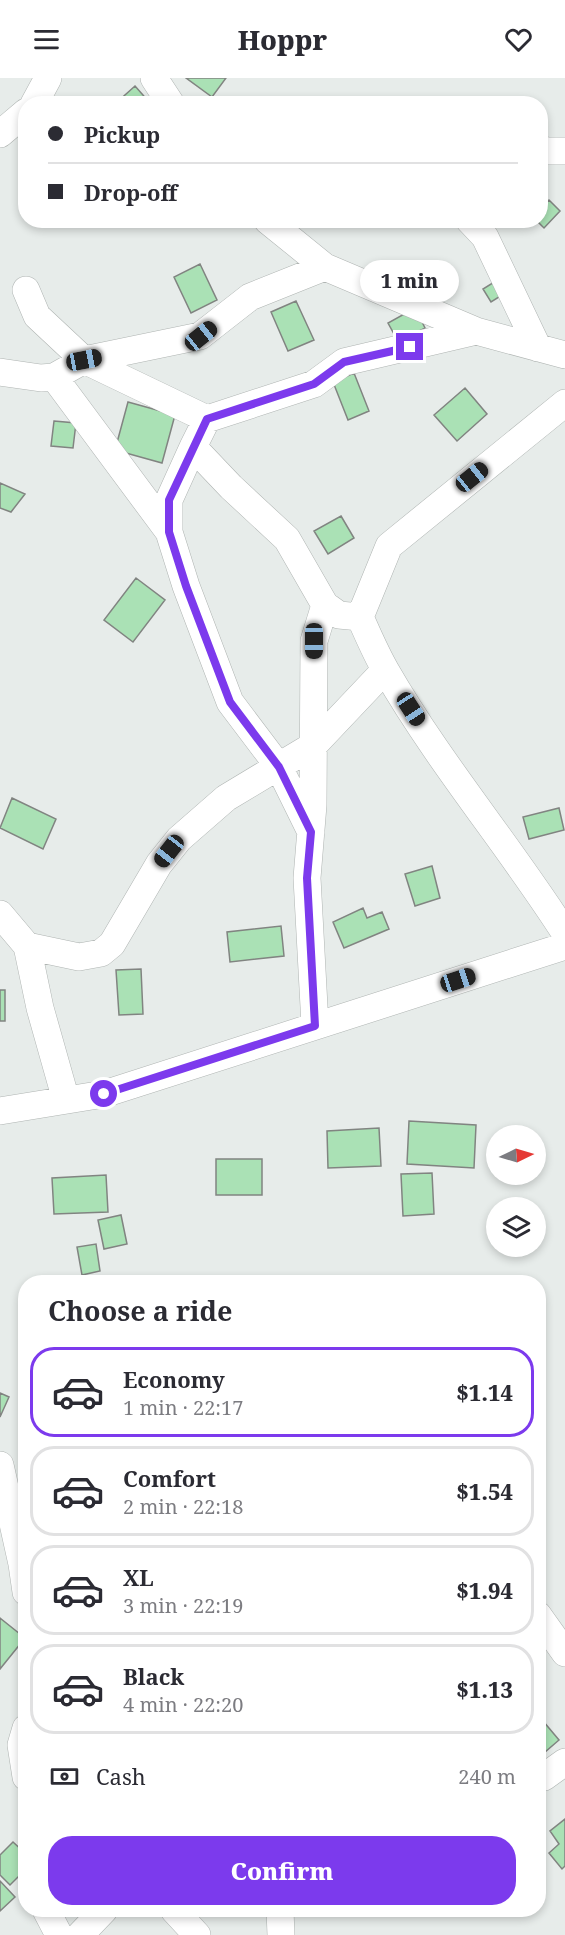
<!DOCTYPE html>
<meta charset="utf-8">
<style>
:root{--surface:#fff;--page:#f2f2f3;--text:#2b2b33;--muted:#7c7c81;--line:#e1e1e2;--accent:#7c3aed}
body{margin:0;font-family:"Noto Serif",serif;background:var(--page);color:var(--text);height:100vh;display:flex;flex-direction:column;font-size:22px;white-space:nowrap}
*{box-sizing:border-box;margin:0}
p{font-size:20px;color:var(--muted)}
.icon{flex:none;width:33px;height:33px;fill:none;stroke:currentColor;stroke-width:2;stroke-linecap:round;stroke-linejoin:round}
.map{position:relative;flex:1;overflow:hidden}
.side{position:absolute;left:18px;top:1197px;width:528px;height:642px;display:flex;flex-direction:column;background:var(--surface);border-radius:24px;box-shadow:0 3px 9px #0003}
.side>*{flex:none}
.top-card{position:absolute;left:18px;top:18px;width:530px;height:132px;border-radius:24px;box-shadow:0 3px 9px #0003;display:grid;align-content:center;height:132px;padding:0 30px;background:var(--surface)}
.needle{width:39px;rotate:85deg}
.fabs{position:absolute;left:486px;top:1047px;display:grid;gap:12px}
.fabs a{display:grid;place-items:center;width:60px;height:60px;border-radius:50%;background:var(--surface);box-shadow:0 3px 9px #0003;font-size:30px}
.end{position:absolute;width:27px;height:27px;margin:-14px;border:8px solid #7c3aed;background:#fff;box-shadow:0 0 0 3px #fff}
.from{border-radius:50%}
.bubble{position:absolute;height:42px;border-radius:21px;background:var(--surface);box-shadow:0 3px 9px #0003;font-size:20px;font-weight:800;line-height:42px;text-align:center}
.car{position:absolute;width:18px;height:36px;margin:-18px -9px;border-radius:8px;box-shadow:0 0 4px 2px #0007;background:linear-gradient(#222 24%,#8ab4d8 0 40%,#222 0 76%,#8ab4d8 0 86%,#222 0)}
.top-card b{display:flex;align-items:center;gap:21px;height:57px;font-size:22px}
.top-card b+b{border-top:2px solid var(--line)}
.top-card i{width:15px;height:15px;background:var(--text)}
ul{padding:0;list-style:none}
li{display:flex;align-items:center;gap:18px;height:90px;margin:0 12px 9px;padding:0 18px;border:3px solid var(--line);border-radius:24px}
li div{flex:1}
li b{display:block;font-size:22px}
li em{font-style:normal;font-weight:800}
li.selected{border-color:var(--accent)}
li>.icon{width:54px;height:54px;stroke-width:1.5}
h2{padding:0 30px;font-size:27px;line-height:72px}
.pay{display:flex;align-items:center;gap:15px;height:66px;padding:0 30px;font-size:22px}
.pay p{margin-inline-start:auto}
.primary-button{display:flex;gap:12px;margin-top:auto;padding:12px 30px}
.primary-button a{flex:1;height:69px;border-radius:24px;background:var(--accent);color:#fff;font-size:24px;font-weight:800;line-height:69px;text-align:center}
header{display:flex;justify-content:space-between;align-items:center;height:78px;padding:0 30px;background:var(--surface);font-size:27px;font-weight:800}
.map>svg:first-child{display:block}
.building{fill:#aae1b5;stroke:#818481;stroke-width:1.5}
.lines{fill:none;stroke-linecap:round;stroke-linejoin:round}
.street-casing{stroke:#afb4b2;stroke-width:28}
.street{stroke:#fff;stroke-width:27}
.route{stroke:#7c3aed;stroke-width:8}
</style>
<header><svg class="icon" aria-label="menu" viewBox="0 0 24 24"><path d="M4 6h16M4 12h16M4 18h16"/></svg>Hoppr<svg class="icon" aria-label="heart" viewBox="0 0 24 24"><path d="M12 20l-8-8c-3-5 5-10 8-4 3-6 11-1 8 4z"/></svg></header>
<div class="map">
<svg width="565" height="1857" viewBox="0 0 565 1857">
<rect width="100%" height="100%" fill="#e7ecea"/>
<path class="building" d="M186,0H226L212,19Z
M135,8L150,25L115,26Z
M549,122L560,133L544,150L536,142H540V132Z
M200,186L217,222L191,235L174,199Z
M499,201L507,214L491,224L483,211Z
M296,223L314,262L288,273L271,234Z
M415,230L425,250L399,265L388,245Z
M354,295L369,333L348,342L333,304Z
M465,310L487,336L457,363L434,337Z
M128,324L175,337L162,385L115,372Z
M54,343L76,345L73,370L51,368Z
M0,405L25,416L11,434L0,430Z
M341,438L354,460L328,476L314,453Z
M136,500L165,522L133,564L104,542Z
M12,720L56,741L43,771L0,750Z
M559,730L564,752L529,761L523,739Z
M432,788L440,820L415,828L405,796Z
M363,830L367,840L382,834L389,851L344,870L333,844Z
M281,848L284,878L230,884L227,854Z
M141,891L143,936L119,937L116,892Z
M0,912H5V943H0Z
M409,1043L476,1047L474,1090L407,1086Z
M379,1050L381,1088L328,1090L327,1053Z
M216,1081H262V1117H216Z
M432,1095L434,1136L403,1138L401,1096Z
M106,1097L108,1134L54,1136L52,1100Z
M121,1137L127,1166L104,1171L98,1142Z
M96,1166L100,1193L82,1197L77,1169Z
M0,1315L9,1319L0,1339Z
M0,1540L25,1560L0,1591Z
M538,1637L559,1662L538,1680Z
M565,1741V1788L562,1791L549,1775L559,1766L550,1753Z
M13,1764L26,1776V1791L10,1807L0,1797V1777Z
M0,1803L15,1819L0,1833Z"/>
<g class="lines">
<g class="street-casing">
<path id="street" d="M154,0L171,26
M34,26L48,0
M0,56L26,34
M540,71L548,73H565
M267,142L325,189L476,253
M469,142L485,159L538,270
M26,212L37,238L84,282L200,258L250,219L325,189
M0,294L41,300L54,299L84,282L207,341L314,306L344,284L476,253L565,277
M54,299L169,454
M207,341L193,369L231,409L287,461L325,527L339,537L360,539L389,468L565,325
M193,369L169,422V454L186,508L230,624L279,689L311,754
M360,539C368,557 376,576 386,593C439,685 508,766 565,855
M0,836L27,868L79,879L101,875L112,866L159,786L179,761L226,720L314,667L385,592
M27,868L40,930L66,1022
M315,947L307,800L313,727L314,563L325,527
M0,1033L104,1016L565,868
M0,1387L22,1486L26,1514
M538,1537L565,1575
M26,1650L21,1667L26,1699
M544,1699L565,1684
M46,1832L59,1857
M174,1832L197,1857
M280,1832L281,1857
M80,1857L104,1832"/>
</g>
<use href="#street" class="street"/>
</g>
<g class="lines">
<path class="route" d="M104,1016L315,948L307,800L311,754L279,689L230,624L186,508L169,454V422L207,341L314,306L344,284L410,269"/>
</g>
</svg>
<div class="fabs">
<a><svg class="needle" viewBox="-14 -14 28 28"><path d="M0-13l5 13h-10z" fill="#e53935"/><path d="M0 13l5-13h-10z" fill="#7c7c81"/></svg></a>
<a><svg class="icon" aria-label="layers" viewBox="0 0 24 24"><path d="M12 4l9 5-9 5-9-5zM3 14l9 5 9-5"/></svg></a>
</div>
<i class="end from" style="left:104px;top:1016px"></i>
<i class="end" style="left:410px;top:269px"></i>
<div class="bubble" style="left:360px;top:182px;width:99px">1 min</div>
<i class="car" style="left:201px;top:258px;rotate:51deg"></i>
<i class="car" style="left:84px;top:282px;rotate:79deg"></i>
<i class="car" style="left:472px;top:399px;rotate:51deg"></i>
<i class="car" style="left:314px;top:563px;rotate:180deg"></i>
<i class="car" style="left:411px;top:631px;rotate:147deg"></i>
<i class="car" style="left:169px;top:773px;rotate:218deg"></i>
<i class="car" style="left:458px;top:902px;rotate:72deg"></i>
<div class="top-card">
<b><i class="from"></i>Pickup</b>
<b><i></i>Drop-off</b>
</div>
<section class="side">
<h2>Choose a ride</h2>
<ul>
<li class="selected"><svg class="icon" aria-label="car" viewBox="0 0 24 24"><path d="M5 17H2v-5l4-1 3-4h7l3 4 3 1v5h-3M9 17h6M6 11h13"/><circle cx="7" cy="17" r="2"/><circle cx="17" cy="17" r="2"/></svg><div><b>Economy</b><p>1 min · 22:17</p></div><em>$1.14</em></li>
<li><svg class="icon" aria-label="car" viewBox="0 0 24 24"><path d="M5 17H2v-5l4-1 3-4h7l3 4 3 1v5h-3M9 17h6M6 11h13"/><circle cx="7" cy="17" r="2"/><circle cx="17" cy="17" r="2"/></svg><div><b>Comfort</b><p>2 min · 22:18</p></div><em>$1.54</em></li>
<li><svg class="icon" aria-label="car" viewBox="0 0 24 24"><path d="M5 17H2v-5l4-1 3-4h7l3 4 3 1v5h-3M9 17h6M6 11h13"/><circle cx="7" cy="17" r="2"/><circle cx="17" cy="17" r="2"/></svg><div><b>XL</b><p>3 min · 22:19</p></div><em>$1.94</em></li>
<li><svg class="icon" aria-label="car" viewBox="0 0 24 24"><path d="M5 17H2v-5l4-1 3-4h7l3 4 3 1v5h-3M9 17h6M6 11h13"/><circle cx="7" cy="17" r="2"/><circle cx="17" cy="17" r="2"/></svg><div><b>Black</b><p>4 min · 22:20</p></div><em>$1.13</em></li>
</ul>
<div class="pay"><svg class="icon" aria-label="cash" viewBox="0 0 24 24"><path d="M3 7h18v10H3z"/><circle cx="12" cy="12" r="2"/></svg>Cash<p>240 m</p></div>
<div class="primary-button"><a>Confirm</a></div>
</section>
</div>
